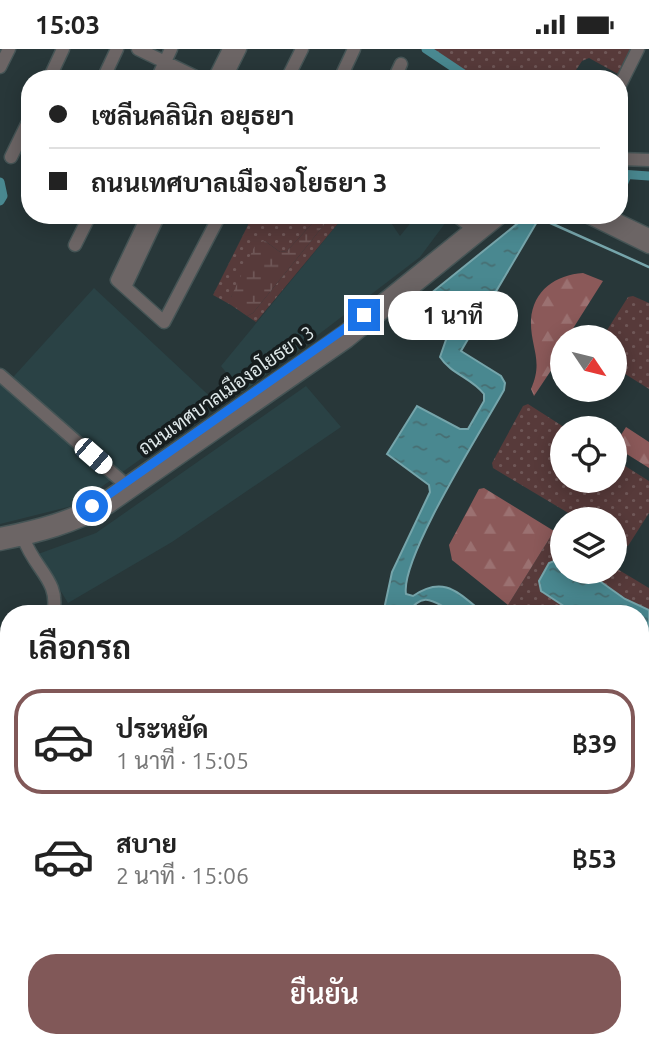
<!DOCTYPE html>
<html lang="th">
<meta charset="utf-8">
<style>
:root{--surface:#fff;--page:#f6f6f6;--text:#222;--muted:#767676;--line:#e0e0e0;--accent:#815858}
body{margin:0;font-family:Ubuntu,Sarabun,sans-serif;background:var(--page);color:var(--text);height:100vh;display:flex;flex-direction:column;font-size:26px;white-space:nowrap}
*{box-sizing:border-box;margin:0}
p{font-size:23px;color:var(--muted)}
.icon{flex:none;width:38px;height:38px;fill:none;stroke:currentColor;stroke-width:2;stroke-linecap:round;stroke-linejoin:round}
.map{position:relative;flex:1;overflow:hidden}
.side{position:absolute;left:0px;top:556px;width:649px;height:443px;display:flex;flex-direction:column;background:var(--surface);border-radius:28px 28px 0 0;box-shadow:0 4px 18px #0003}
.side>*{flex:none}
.top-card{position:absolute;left:21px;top:21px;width:607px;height:154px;border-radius:28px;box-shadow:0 4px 18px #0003;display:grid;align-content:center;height:154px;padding:0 28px;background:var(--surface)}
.needle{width:46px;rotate:125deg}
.buttons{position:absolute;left:550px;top:276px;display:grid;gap:14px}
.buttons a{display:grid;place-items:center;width:77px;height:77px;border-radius:50%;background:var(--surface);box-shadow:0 4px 18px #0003;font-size:35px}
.end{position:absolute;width:32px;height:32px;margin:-16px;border:9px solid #1a73e8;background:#fff;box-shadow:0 0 0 4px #fff}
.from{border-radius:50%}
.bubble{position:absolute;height:49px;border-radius:24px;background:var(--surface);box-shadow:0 4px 18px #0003;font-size:23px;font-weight:600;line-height:49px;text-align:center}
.car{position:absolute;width:21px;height:42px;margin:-21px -10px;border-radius:9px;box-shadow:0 0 5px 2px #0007;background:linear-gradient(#fff 24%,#345 0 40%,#fff 0 76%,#345 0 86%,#fff 0)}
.top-card b{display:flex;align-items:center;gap:24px;height:66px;font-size:26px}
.top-card b+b{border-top:2px solid var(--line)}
.top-card i{width:18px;height:18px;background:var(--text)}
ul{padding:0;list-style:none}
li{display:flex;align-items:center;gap:21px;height:105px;margin:0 14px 10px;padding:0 14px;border:4px solid transparent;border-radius:28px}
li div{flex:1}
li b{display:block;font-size:26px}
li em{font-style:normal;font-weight:600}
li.active{border-color:var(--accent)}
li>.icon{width:63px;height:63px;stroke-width:1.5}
h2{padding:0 28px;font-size:32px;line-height:84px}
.primary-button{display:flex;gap:14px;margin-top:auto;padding:14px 28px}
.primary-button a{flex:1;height:80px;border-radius:28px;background:var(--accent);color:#fff;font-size:28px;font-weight:600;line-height:80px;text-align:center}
.status{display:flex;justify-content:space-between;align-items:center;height:49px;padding:0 35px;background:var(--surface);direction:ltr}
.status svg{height:19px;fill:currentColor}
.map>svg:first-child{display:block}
.built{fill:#2a4245}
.grass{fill:url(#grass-dots)}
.forest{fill:url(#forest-firs)}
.wetland{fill:url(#wetland-marsh)}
.water{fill:url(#water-ripples);stroke:#76a5ab;stroke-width:2}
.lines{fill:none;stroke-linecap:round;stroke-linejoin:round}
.stream{stroke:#76a5ab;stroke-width:2.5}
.canal{stroke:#498890;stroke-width:9}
.minor-casing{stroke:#455455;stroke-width:15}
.minor{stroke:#6c6565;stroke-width:12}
.route{stroke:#1a73e8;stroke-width:9}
.labels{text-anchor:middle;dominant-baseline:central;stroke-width:7;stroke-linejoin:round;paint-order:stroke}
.street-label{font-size:19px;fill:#e0eaeb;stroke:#161d1e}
</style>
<div class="status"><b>15:03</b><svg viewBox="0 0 49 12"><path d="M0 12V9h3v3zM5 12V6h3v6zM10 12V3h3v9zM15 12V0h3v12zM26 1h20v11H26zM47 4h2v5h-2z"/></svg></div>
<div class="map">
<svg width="649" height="999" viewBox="0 0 649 999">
<defs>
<pattern id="grass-dots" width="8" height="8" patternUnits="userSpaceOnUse" patternTransform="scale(1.75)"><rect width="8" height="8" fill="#573a3a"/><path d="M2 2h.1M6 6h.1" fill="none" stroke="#6f5757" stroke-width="1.8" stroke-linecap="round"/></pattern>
<pattern id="forest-firs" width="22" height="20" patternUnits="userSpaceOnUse" patternTransform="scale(1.75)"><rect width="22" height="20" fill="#8b5959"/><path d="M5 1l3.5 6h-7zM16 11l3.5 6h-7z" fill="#9b7171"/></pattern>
<pattern id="wetland-marsh" width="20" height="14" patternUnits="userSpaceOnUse" patternTransform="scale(1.75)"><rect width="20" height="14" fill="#573a3a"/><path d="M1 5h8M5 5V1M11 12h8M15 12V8" fill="none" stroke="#6f5757"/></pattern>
<pattern id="water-ripples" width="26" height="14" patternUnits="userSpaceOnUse" patternTransform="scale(1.75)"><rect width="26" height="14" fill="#498890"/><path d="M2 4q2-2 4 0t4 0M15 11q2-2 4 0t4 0" fill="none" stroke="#476e72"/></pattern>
</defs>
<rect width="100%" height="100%" fill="#283739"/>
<path class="built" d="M345,166L387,168L400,187L417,166H437L446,173L420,208L242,344L221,317Z
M94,239L218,355L76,456L0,475V331L6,336Z
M306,337L341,378L172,493L68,554L38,505L96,484Z"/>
<path class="grass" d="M433,0H631L618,25L589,9L582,12L570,30H477Z
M253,166H320L287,202L280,203L265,192L231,248V256L213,246Z
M332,166H345L256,273L247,267L253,264Z
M633,247L649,254V340L614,318V289H602L628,248Z
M528,355L567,380H562V432H614V410L649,432V464L628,497L614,491V471H580L493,419L492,414L523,357Z
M554,482L562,487V509L549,514L541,542L576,565H520L508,556Z
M614,518L649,539V561L625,550L587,523H614Z
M640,590L649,592V658L641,656Z"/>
<path class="forest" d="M583,224L603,232L567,289H562V305L534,347L531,340C544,311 530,298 531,271C533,241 556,226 583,224Z
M626,378L649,393V419L614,397Z
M484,439L554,482L508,556L452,511L449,496L479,440Z
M641,694L649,698V751L641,763Z
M489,991H585L579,999H483Z"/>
<path class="wetland" d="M320,166H332L253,264L247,267L231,256V248L256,194L265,192L280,203L287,202Z"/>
<path class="water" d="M528,166H541L461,302L501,327L505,334L504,341C483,379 400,509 406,545L413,547C445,525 459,545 485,565C476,565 463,567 456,564C436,556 425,538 407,565H383L392,523L430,443L429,436L387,405L417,357L460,380H468L484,352V345C472,329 451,325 440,308L448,285C441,273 430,271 422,260L425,249Z
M562,509V523H587L625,550L649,561V592L641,590L640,565H576L541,542L539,532L549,514Z"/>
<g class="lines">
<path class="stream" d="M537,168L649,218"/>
<path class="canal" d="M426,0L471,30
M620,125L649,127
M0,133L3,147L0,152
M620,143L627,126
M0,698L9,697"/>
<g class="minor-casing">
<path id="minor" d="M138,0L200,30
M0,18L9,0
M49,30L63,0
M103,30L117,0
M157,30L171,0
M214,30L229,0
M225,30L240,0
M287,30L302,0
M340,30L354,0
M394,30L401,15
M620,36L638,0
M11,108L30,69
M620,110L649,111
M148,166L117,231L164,273L220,166
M455,166L473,179
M584,166L649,198
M607,166L649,186
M75,196L90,166
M125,238L159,166
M0,326L125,435
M0,485C38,477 71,469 104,450L342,284L488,166
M24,490C34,520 61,532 53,565
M0,495C39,487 74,478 109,458L348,292L504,166
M0,625L9,617
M0,685L9,683
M640,916L649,914
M0,950L9,936
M640,977L649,966
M91,990L103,999
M182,990L195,999
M286,990L298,999
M0,997L3,999
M263,999L265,996
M585,999L591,990
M628,999L633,990"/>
</g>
<use href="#minor" class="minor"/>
</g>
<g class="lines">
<path class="route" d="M92,457L364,266"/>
</g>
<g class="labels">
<g class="street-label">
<text transform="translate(226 341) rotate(-35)">ถนนเทศบาลเมืองอโยธยา 3</text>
</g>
</g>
</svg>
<div class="buttons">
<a><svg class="needle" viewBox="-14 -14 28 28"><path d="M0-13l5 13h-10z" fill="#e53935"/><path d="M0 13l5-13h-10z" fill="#767676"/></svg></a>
<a><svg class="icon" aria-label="locate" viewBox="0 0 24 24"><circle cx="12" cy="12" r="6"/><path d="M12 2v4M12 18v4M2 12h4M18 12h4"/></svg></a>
<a><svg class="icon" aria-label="layers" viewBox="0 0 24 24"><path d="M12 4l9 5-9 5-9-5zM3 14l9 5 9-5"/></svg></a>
</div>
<i class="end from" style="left:92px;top:457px"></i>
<i class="end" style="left:364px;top:266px"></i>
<div class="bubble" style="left:388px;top:242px;width:130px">1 นาที</div>
<i class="car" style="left:93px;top:407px;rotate:131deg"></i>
<div class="top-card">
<b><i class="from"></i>เซลีนคลินิก อยุธยา</b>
<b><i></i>ถนนเทศบาลเมืองอโยธยา 3</b>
</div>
<section class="side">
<h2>เลือกรถ</h2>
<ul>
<li class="active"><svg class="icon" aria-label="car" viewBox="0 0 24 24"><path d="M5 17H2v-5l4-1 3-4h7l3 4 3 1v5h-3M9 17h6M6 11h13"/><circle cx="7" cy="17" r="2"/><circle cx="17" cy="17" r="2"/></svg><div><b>ประหยัด</b><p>1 นาที · 15:05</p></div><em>฿39</em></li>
<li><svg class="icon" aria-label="car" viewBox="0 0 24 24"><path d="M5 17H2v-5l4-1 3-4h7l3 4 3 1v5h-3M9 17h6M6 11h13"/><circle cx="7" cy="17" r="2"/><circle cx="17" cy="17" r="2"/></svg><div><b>สบาย</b><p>2 นาที · 15:06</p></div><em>฿53</em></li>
</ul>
<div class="primary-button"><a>ยืนยัน</a></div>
</section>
</div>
